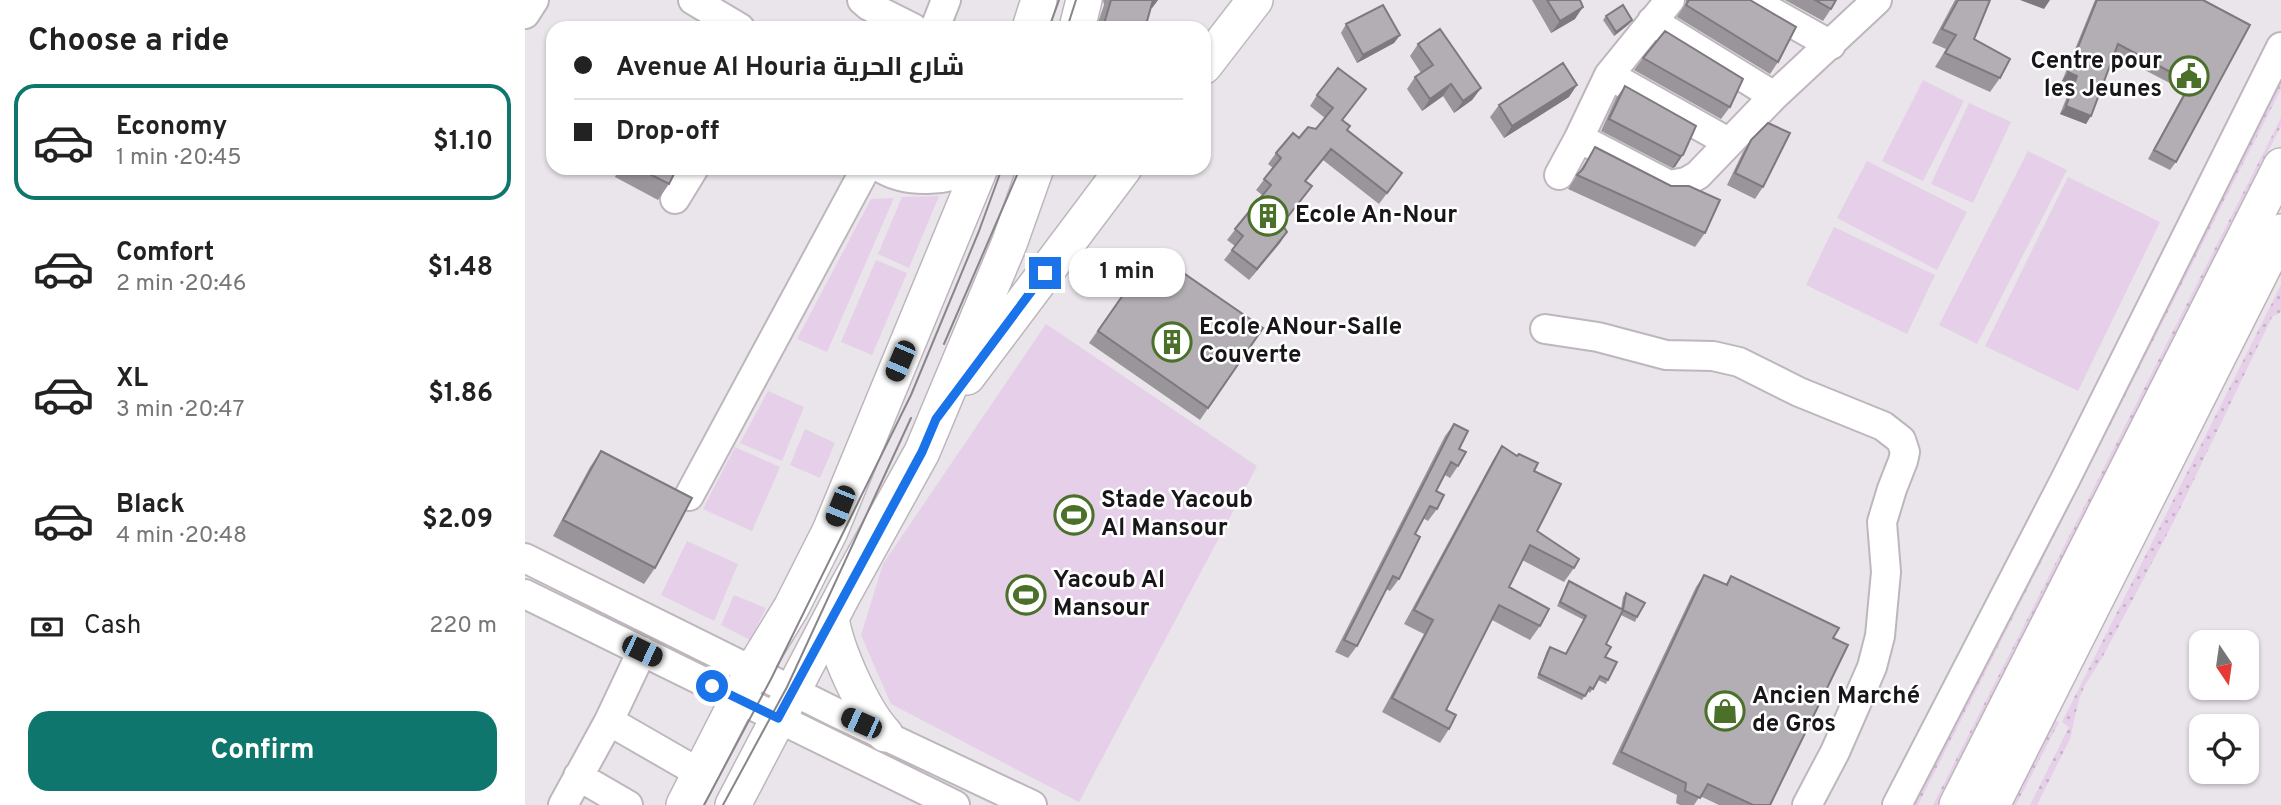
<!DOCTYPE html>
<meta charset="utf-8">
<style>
:root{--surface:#fff;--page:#f6f6f6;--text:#222;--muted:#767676;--line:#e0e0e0;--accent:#0f766e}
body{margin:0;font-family:Overpass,Cairo,sans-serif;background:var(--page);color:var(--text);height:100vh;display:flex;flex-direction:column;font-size:26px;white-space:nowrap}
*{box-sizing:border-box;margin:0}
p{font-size:23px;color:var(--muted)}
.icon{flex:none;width:38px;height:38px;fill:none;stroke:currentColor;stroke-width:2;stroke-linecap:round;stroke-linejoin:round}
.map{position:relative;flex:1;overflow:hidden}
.details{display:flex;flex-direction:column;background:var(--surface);width:525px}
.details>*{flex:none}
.hud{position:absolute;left:21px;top:21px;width:665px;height:154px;border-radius:21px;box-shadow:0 2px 5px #0004;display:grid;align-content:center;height:154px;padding:0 28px;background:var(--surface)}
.needle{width:46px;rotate:167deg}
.buttons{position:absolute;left:1664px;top:630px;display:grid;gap:14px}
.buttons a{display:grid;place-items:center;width:70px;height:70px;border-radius:14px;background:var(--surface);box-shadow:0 2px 5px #0004;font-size:35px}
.end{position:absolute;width:32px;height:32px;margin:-16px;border:9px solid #1a73e8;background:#fff;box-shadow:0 0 0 4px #fff}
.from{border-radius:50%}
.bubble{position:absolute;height:49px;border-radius:21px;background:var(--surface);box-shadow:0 2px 5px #0004;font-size:23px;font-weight:700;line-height:49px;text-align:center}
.car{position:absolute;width:21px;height:42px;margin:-21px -10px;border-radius:9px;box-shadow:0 0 5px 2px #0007;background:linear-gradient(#222 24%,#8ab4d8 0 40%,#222 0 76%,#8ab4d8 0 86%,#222 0)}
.hud b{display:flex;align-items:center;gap:24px;height:66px;font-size:26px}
.hud b+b{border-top:2px solid var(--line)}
.hud i{width:18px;height:18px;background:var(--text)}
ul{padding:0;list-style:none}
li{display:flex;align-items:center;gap:21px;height:116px;margin:0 14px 10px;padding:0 14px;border:4px solid transparent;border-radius:21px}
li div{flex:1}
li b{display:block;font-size:26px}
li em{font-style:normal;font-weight:700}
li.selected{border-color:var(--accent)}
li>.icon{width:63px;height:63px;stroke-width:1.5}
h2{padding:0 28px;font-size:32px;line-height:84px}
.pay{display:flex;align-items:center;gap:18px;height:77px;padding:0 28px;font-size:26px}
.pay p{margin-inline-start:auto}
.cta{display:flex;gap:14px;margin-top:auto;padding:14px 28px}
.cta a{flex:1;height:80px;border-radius:21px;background:var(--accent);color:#fff;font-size:28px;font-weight:700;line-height:80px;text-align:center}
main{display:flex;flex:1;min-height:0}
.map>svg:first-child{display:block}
.grass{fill:url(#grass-dots)}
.park{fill:#e6cfe8}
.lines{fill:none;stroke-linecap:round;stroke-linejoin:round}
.minor-casing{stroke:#bdb7bd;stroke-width:32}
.major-casing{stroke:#bdb7bd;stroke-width:38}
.minor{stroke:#fff;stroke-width:28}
.major{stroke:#fff;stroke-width:35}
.tram{stroke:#89858a;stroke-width:2}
.wall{fill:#9a959b}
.shaded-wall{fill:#7d797e}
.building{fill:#b3adb4;stroke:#7d797e;stroke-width:2}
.route{stroke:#1a73e8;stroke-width:9}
.labels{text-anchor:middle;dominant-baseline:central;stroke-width:5;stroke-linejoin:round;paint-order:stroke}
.poi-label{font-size:24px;font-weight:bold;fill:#181619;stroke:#fff;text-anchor:start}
</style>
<main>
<section class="details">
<h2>Choose a ride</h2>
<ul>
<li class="selected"><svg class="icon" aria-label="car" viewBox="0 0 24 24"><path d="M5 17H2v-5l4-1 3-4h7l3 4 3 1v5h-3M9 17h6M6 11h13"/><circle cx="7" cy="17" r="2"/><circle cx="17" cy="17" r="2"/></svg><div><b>Economy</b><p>1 min · 20:45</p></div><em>$1.10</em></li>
<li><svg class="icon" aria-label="car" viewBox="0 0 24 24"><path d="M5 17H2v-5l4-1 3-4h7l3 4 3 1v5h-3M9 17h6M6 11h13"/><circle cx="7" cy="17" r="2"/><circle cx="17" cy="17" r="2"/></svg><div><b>Comfort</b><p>2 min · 20:46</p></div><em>$1.48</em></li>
<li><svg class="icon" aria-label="car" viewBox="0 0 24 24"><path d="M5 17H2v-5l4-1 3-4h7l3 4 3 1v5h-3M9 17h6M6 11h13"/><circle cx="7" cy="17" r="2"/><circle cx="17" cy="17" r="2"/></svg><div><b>XL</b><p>3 min · 20:47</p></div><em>$1.86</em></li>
<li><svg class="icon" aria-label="car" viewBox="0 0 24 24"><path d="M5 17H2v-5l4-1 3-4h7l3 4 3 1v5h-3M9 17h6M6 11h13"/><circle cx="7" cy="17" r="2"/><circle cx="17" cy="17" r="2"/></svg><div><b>Black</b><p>4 min · 20:48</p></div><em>$2.09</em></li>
</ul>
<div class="pay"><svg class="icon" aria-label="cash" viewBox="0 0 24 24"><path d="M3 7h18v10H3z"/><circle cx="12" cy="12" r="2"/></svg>Cash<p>220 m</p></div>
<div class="cta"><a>Confirm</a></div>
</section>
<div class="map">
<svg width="1756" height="805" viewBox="0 0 1756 805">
<defs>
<pattern id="grass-dots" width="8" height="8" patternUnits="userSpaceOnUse" patternTransform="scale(1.75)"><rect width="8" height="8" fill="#e6cfe8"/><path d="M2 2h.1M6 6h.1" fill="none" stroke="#c5b1c6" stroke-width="1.8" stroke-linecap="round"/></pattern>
</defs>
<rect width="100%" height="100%" fill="#eae4eb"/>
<path class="grass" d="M1756,78V89L1393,805H1388Z
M1756,118V126L1413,805H1408Z
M1756,285V312L1747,317L1649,521L1577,658L1560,685L1554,699L1545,739L1512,805H1505L1544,727L1537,722Z
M1530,720L1534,722L1491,805H1487Z"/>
<path class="park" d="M1398,80L1439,101L1398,181L1357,161Z
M1444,103L1486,122L1448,203L1406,184Z
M1503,151L1542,170L1452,344L1414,325Z
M1342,161L1442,212L1412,270L1312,218Z
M1543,177L1635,222L1553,391L1460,346Z
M414,196L384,268L353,254L377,197Z
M369,198L302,352L272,339L346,199Z
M1309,227L1410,275L1382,334L1281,285Z
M351,260L382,273L347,355L316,342Z
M521,324L732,466L554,802L366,704L336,635L358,564Z
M243,391L279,407L257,461L215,443Z
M280,429L310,443L295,478L265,465Z
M210,447L255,467L227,531L178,509Z
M162,541L213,564L189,621L136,595Z
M209,595L241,608L225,640L196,625Z"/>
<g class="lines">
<g class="minor-casing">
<path id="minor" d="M168,0L215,28
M337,0L344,6L388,28
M1226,0L1306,45
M0,14L9,0
M1127,21L1249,96
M410,28L421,0
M1084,75L1203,142
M1054,138L1144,185L1161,182L1173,175L1249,96L1352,0
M356,168C386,186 425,179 455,168
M1034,175L1054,138L1084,75L1145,0
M150,199L169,168
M1020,329L1073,337L1141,355L1188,356L1214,362L1274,392L1358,426L1376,440L1380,452L1378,461L1367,489L1357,522L1361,572L1355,636L1347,667L1331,704L1310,752L1282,805
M164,496L341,168
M0,558L312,713L507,805
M0,594L430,805
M84,721L176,774
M53,776L103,805
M38,805L84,721L117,651
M1372,805L1541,478L1756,47"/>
</g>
<g class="major-casing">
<path id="major" d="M505,28L514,0
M552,28L559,0
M679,66L730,0
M442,377L599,168
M306,618C311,650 338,711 360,734
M159,805L228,670L266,608L305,531L455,168
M208,805L319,593L397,452L484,244L511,168
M1432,805L1756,166
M1467,805L1756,232"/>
</g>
<use href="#minor" class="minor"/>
<use href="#major" class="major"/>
<path class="tram" d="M524,28L534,0
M542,28L551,0
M419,344L495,168
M179,805L246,679L386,395L454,231L477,168
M198,805L262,687L386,418"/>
</g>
<path class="wall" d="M578,0H633L627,8H626L620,28H571L579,5Z
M1007,0H1055L1050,19L1026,33Z
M1161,0H1225L1253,62L1245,74L1152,17L1161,3Z
M1260,0H1311L1306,9L1298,21Z
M1430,0H1465L1449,39L1475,78L1465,92L1410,67L1421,49L1407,43Z
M1570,0H1678L1725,25L1651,162L1645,170L1623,159L1660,91L1589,54L1561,124L1535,114L1547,84L1537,81Z
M1081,16L1104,24L1089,36L1078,20Z
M821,24L875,35L869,43L832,63L816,33Z
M893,44L956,88L947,100L929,113L918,96L897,111L882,89L890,77L896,73L885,56Z
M1118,58L1205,107L1196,119L1109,70Z
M1100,86L1171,126L1150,167L1147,168L1076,131L1091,98Z
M841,89L818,120L822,130L877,173L854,204L798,160L781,181L787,186L757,225L762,232L724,280L699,260L710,246L702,240L737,195L731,190L748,168L743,164L751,153L774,138L791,129L800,118L785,106L792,95Z
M1044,97L979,138L965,117L974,105Z
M1226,140L1238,187L1230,199L1202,185L1218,152Z
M1070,147L1180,233L1170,247L1043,189Z
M94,168H152L144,184L133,200L90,177Z
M628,252L738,328L675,420L564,343Z
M929,424L934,449L933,466L925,478L920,475L911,491L912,509L903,521L898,518L890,534L874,579L865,591L861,589L832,646L823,658L810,652L920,436Z
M977,446L1009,471L1012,531L1049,568L1039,582L997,560L984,587L1015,626L1005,640L967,620L921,710L924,729L915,743L857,712L899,634L879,624L968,460Z
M76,451L130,568L119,584L28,536L65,467Z
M1179,575L1201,584L1206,576L1308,638L1245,805H1194L1175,796L1169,805H1155L1151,803L1152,795L1087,764L1171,587Z
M1044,581L1096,609L1098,597L1101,593L1112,617L1110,622L1096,615L1081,644L1080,657L1083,680L1081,684L1073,680L1065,693L1063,691L1057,700L1012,678L1022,651L1025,647L1040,654L1059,620L1032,606Z"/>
<path class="shaded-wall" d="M625,0H633L627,8L620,6Z
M1495,0H1525L1519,9Z
M1058,7L1050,19L1026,33L1035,21Z
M1107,20L1104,24L1089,36L1091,32Z
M579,24L592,28H576Z
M875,35L869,43L832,63L838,55Z
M1543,72L1552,76L1547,84L1537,81Z
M926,84L918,96L897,111L905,99Z
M1052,85L1044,97L979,138L987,126Z
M956,88L947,100L929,113L938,101Z
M1541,106L1566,116L1561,124L1535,114Z
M1158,155L1150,167L1147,168L1155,156Z
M762,232L755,243L724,280L732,269Z"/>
<path class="building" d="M586,0H628L620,28H592L579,24Z
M1022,0H1055L1058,7L1035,21Z
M1164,0H1225L1271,27L1253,62L1161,5Z
M1290,0H1311L1306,9Z
M1433,0H1465L1449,39L1485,59L1475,78L1420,53L1431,35L1417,29Z
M1572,0H1678L1725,25L1651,162L1629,150L1666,83L1593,44L1566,116L1541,106L1552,76L1543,72Z
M858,5L875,35L838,55L821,24Z
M1098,5L1107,20L1091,32L1081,16Z
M915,29L956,88L938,101L926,84L905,99L890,77L908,65L893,44Z
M1140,31L1218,79L1205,107L1118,58Z
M1038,63L1052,85L987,126L974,105Z
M813,68L841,89L817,120L825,126L822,130L877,173L862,193L806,149L780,181L787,186L757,224L762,232L732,269L707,250L718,236L710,229L746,185L739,179L756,158L751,153L768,133L774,138L783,127L791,129L808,108L792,95Z
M1100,86L1171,126L1158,155L1155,156L1084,119Z
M1243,123L1265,133L1238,187L1210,173L1226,140Z
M1070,147L1146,186H1164L1195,200L1180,233L1052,175L1058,169Z
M113,168H152L144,184Z
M628,252L738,328L683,408L573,331Z
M929,424L943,431L934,449L941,452L933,466L926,462L911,491L919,495L912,509L905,506L890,534L895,537L874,579L868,576L832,646L819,640Z
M977,446L992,456L994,454L1013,463L1009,471L1036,484L1012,531L1054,559L1049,568L1005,545L984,587L1024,609L1015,626L974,605L921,710L931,715L924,729L867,698L908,620L889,610Z
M76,451L167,498L130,568L38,520Z
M1179,575L1202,585L1206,576L1314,628L1308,638L1323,645L1245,805H1228L1183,784L1175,798L1160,791L1161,783L1096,752Z
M1044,581L1098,610L1101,593L1120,603L1112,617L1098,610L1081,644L1086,647L1080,657L1092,662L1083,680L1075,676L1068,689L1065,687L1060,696L1014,674L1025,647L1041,654L1061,616L1035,602Z"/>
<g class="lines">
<path class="route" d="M187,686L253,718L397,452L411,419L520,273"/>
</g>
<defs>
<g id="civic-ring" transform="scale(2.0125)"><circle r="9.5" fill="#fff" stroke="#4a702a" stroke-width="1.5"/><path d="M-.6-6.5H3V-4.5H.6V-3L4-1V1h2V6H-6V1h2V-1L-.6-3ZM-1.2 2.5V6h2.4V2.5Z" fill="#4a702a"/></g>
<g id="building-ring" transform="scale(2.0125)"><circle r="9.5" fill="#fff" stroke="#4a702a" stroke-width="1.5"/><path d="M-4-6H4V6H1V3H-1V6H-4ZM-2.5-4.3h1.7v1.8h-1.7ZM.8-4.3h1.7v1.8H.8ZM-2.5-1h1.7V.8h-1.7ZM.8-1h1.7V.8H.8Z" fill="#4a702a"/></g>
<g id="stadium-ring" transform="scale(2.0125)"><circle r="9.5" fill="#fff" stroke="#4a702a" stroke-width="1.5"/><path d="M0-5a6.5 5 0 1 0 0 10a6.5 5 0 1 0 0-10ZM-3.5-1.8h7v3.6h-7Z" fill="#4a702a"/></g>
<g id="shop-ring" transform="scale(2.0125)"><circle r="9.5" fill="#fff" stroke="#4a702a" stroke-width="1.5"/><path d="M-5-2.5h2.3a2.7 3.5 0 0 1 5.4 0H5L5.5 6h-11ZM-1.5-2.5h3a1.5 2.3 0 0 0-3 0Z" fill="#4a702a"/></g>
</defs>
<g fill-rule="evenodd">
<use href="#civic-ring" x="1664" y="76"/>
<use href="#building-ring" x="743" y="216"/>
<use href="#building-ring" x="647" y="342"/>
<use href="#stadium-ring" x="549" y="515"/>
<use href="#stadium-ring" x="501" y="595"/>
<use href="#shop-ring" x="1200" y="711"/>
</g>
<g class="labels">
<g class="poi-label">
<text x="1637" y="62" text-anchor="end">Centre pour<tspan x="1637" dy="28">les Jeunes</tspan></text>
<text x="770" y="216">Ecole An-Nour</text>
<text x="674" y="328">Ecole ANour-Salle<tspan x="674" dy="28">Couverte</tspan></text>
<text x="576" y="501">Stade Yacoub<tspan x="576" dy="28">Al Mansour</tspan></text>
<text x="528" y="581">Yacoub Al<tspan x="528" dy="28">Mansour</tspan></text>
<text x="1227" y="697">Ancien Marché<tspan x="1227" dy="28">de Gros</tspan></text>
</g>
</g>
</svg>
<div class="buttons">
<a><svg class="needle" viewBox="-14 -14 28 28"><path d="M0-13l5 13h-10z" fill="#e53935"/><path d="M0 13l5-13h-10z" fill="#767676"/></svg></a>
<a><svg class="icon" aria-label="locate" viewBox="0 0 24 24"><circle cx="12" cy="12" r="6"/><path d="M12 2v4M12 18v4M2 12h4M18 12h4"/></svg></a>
</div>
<i class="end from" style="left:187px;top:686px"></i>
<i class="end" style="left:520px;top:273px"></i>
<div class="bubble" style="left:544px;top:248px;width:116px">1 min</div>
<i class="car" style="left:375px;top:361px;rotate:203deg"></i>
<i class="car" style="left:315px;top:506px;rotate:202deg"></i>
<i class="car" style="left:117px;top:651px;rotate:116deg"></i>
<i class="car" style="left:336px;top:723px;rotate:294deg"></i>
<div class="hud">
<b><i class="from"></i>Avenue Al Houria شارع الحرية</b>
<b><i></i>Drop-off</b>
</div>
</div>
</main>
